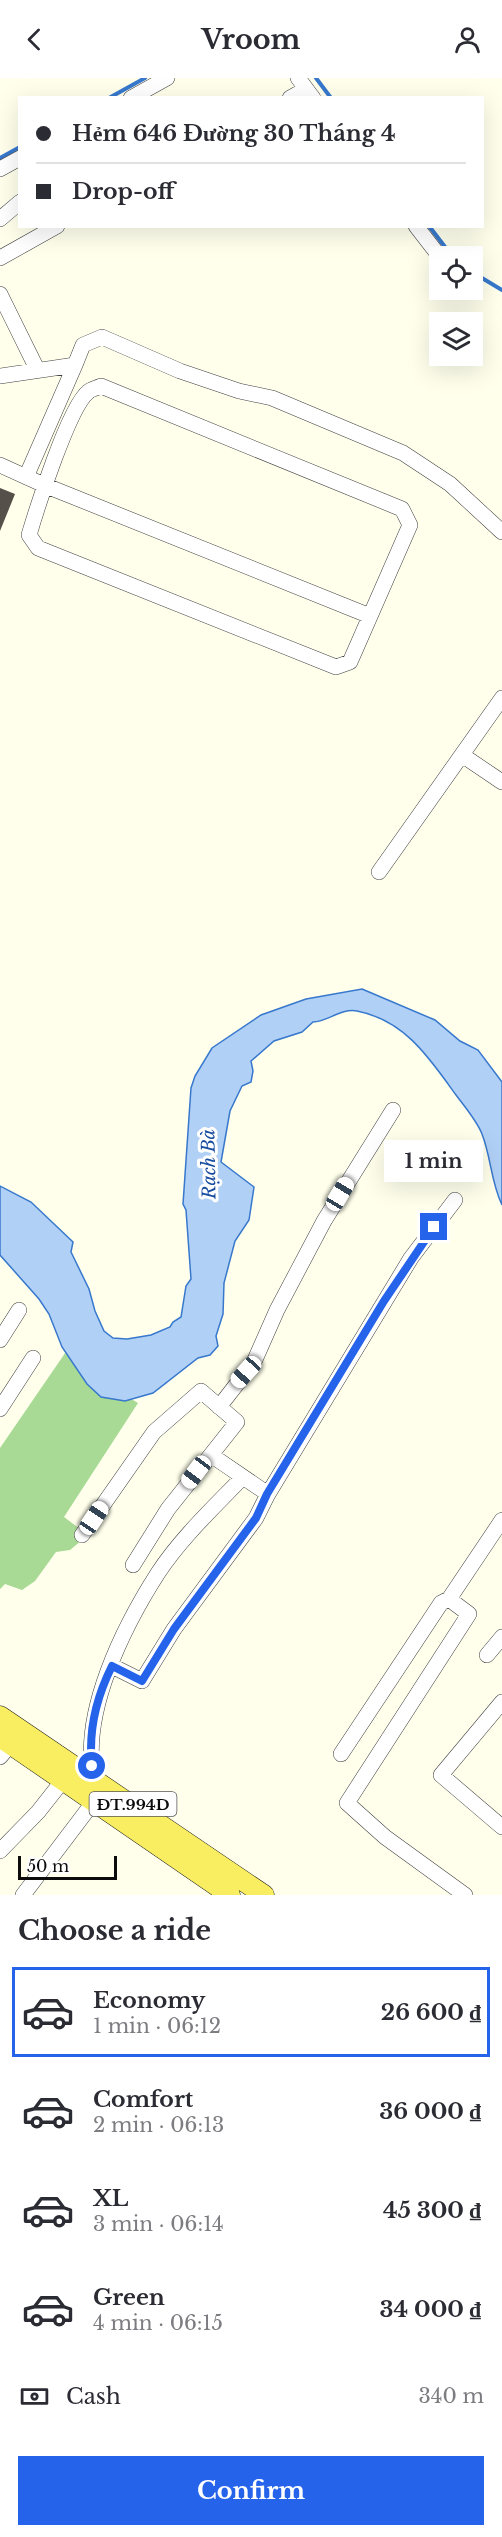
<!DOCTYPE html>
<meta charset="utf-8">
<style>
:root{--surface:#fff;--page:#f2f2f3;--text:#2b2b33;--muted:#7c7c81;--line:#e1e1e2;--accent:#2563eb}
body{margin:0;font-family:"Libre Baskerville",serif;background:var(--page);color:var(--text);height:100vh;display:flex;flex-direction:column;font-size:22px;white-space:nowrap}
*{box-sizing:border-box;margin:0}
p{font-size:20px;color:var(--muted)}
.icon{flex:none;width:33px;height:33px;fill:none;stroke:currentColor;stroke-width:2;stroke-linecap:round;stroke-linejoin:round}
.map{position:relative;height:1817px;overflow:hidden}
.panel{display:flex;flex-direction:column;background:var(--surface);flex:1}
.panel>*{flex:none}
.top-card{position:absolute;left:18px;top:18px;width:466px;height:132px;border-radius:0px;box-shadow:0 6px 24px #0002;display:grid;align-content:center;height:132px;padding:0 18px;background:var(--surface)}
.tools{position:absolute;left:429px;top:168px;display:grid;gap:12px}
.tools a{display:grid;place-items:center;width:54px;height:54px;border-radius:0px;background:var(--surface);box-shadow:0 6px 24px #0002;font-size:30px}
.scale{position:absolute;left:18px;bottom:15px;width:99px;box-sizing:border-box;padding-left:6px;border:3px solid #0c0c0c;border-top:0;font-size:16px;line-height:21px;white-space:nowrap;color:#0c0c0c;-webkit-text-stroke:4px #fff;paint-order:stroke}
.end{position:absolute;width:27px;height:27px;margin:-14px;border:8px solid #2563eb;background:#fff;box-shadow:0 0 0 3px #fff}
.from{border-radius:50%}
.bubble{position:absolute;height:42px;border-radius:0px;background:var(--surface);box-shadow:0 6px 24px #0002;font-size:20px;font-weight:700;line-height:42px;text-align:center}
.car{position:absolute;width:18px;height:36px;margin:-18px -9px;border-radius:8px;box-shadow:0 0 4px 2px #0007;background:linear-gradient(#fff 24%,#345 0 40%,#fff 0 76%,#345 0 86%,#fff 0)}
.top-card b{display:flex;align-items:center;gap:21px;height:57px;font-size:22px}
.top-card b+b{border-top:2px solid var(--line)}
.top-card i{width:15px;height:15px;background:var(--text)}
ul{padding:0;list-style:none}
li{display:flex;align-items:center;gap:18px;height:90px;margin:0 12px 9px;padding:0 6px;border:3px solid transparent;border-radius:0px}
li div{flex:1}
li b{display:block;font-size:22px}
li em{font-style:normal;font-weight:700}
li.selected{border-color:var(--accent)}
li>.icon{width:54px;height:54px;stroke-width:1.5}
h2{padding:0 18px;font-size:27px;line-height:72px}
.pay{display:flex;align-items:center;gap:15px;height:66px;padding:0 18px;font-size:22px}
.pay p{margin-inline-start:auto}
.cta{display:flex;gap:12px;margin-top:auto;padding:12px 18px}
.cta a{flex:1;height:69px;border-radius:0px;background:var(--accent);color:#fff;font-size:24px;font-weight:700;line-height:69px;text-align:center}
header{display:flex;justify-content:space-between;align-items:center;height:78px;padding:0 18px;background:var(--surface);font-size:27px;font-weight:700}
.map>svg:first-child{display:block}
.forest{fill:#a8da95}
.water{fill:#b1d0f6;stroke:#3778cd;stroke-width:1.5}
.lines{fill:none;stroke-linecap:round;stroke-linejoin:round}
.stream{stroke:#3778cd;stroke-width:4}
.building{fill:#555049}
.minor-casing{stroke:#3f3f3f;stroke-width:16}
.major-casing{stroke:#1d1d1d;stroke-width:21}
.minor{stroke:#fff;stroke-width:15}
.major{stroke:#f9ee62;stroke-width:20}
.route{stroke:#2563eb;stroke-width:8}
.labels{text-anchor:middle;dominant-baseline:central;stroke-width:6;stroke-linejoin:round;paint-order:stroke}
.shield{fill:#fff;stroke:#555;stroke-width:1.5}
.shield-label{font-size:15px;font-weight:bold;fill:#0c0c0c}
.water-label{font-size:18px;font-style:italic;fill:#164b9e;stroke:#fff}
</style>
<header><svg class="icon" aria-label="back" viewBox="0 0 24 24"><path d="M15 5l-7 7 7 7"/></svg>Vroom<svg class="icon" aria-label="person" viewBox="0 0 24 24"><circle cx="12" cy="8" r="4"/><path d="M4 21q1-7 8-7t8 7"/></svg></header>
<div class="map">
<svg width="502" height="1817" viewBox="0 0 502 1817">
<rect width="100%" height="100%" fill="#ffffec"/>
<path class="forest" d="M72,1265L113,1310L138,1325L64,1439L88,1457L70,1472L56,1474L35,1503L22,1512L5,1506L0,1511V1370Z"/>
<path class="water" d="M362,911L435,942L460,963L478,972L502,1004V1127C491,1104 491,1079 482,1056C477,1043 465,1029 456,1017C430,981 405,942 357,933C340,930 328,944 313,944L302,954L274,963L251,983L253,993L251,1004L242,1008L230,1033L221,1084L254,1109L249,1142L235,1163L224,1205L223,1236L216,1258L218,1268L210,1277L198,1280L153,1315L125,1323L101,1319L87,1306L62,1269L49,1236L39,1221L0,1177V1108L31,1124L73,1164L71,1174L89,1211L95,1233L104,1253L113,1260L127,1261L151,1257L170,1249L173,1244L181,1239L186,1208L191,1201L186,1132L183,1126L191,1010L195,998L212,970L261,937L306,921Z"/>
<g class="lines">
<path class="stream" d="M316,0L331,20
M109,20L145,0
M0,80L20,69
M429,148L452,178
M472,194L502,212"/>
</g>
<path class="building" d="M0,410L15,416L0,453Z"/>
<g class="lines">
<g class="minor-casing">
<path id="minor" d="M298,0L313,20
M131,20L167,0
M290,20L306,11
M0,91L20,80
M0,141L20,124
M416,148L440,179
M0,180L57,148
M0,216L37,291
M0,298L75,287L83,267L102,259L180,293L239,313L272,320L403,375L450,406L502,454
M101,308L402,431L410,447L350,584L336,589L38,470L29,457C37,430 69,329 88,314C91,311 97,310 101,308Z
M0,387L44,407L370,538
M26,399L75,287
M462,677L502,704
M379,794L502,620
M0,1262L19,1232
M219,1329L254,1284L277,1232L324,1143L393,1032
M0,1331L33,1280
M211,1377L268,1416
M82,1457L154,1354L201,1313L237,1344L168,1431L133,1487
M449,1521L502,1442
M487,1577L502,1559
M112,1588L142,1603L174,1551L256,1440L268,1416L411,1180L455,1122
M502,1624L441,1697L502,1749
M341,1676L441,1525L449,1521L469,1536L347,1725L385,1759L465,1817
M0,1679L11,1666
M94,1700C80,1635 124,1548 158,1495C181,1460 214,1429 243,1399
M0,1773L38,1734L64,1701
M23,1817L95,1722"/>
</g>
<g class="major-casing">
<path id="major" d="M0,1638L264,1817
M0,1659L230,1817"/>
</g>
<use href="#minor" class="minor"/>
<use href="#major" class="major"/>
</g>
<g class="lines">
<path class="route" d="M92,1688C88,1652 96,1620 112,1588L142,1603L174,1551L256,1440L267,1416L384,1223L434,1149"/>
</g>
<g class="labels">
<rect class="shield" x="89.5" y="1714" width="87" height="24" rx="4.5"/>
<g class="shield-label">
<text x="133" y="1726">ĐT.994D</text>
</g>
<g class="water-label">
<text transform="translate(209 1086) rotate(-91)">Rạch Bà</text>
</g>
</g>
</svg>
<div class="tools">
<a><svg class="icon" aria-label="locate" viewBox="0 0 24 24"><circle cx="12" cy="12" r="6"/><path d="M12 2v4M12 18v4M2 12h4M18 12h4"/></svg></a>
<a><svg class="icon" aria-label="layers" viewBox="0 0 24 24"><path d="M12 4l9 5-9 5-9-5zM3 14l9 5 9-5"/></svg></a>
</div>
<div class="scale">50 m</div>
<i class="end from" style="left:92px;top:1688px"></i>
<i class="end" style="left:434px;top:1149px"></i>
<div class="bubble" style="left:384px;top:1062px;width:99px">1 min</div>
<i class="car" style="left:340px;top:1116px;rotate:31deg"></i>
<i class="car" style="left:246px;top:1294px;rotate:222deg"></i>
<i class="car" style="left:196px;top:1394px;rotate:217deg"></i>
<i class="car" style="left:94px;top:1440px;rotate:34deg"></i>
<div class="top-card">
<b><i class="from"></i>Hẻm 646 Đường 30 Tháng 4</b>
<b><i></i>Drop-off</b>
</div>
</div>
<section class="panel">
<h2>Choose a ride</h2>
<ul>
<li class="selected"><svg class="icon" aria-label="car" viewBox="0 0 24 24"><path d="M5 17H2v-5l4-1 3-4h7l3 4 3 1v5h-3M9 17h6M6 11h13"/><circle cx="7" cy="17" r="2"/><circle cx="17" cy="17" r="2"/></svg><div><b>Economy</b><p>1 min · 06:12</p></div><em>26 600 ₫</em></li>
<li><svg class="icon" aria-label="car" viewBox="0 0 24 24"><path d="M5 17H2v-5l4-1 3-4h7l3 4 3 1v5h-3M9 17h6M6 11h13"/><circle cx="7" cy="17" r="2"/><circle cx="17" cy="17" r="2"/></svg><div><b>Comfort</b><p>2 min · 06:13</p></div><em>36 000 ₫</em></li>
<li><svg class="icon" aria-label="car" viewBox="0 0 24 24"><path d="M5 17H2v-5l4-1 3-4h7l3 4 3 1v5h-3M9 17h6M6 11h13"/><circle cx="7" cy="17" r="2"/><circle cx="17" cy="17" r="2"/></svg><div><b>XL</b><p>3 min · 06:14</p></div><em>45 300 ₫</em></li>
<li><svg class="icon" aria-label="car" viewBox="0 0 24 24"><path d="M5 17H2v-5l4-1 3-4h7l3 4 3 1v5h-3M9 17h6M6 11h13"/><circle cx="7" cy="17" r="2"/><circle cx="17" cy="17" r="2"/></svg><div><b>Green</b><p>4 min · 06:15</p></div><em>34 000 ₫</em></li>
</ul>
<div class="pay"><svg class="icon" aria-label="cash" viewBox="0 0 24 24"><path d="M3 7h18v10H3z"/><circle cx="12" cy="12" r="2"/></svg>Cash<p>340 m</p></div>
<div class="cta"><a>Confirm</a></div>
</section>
